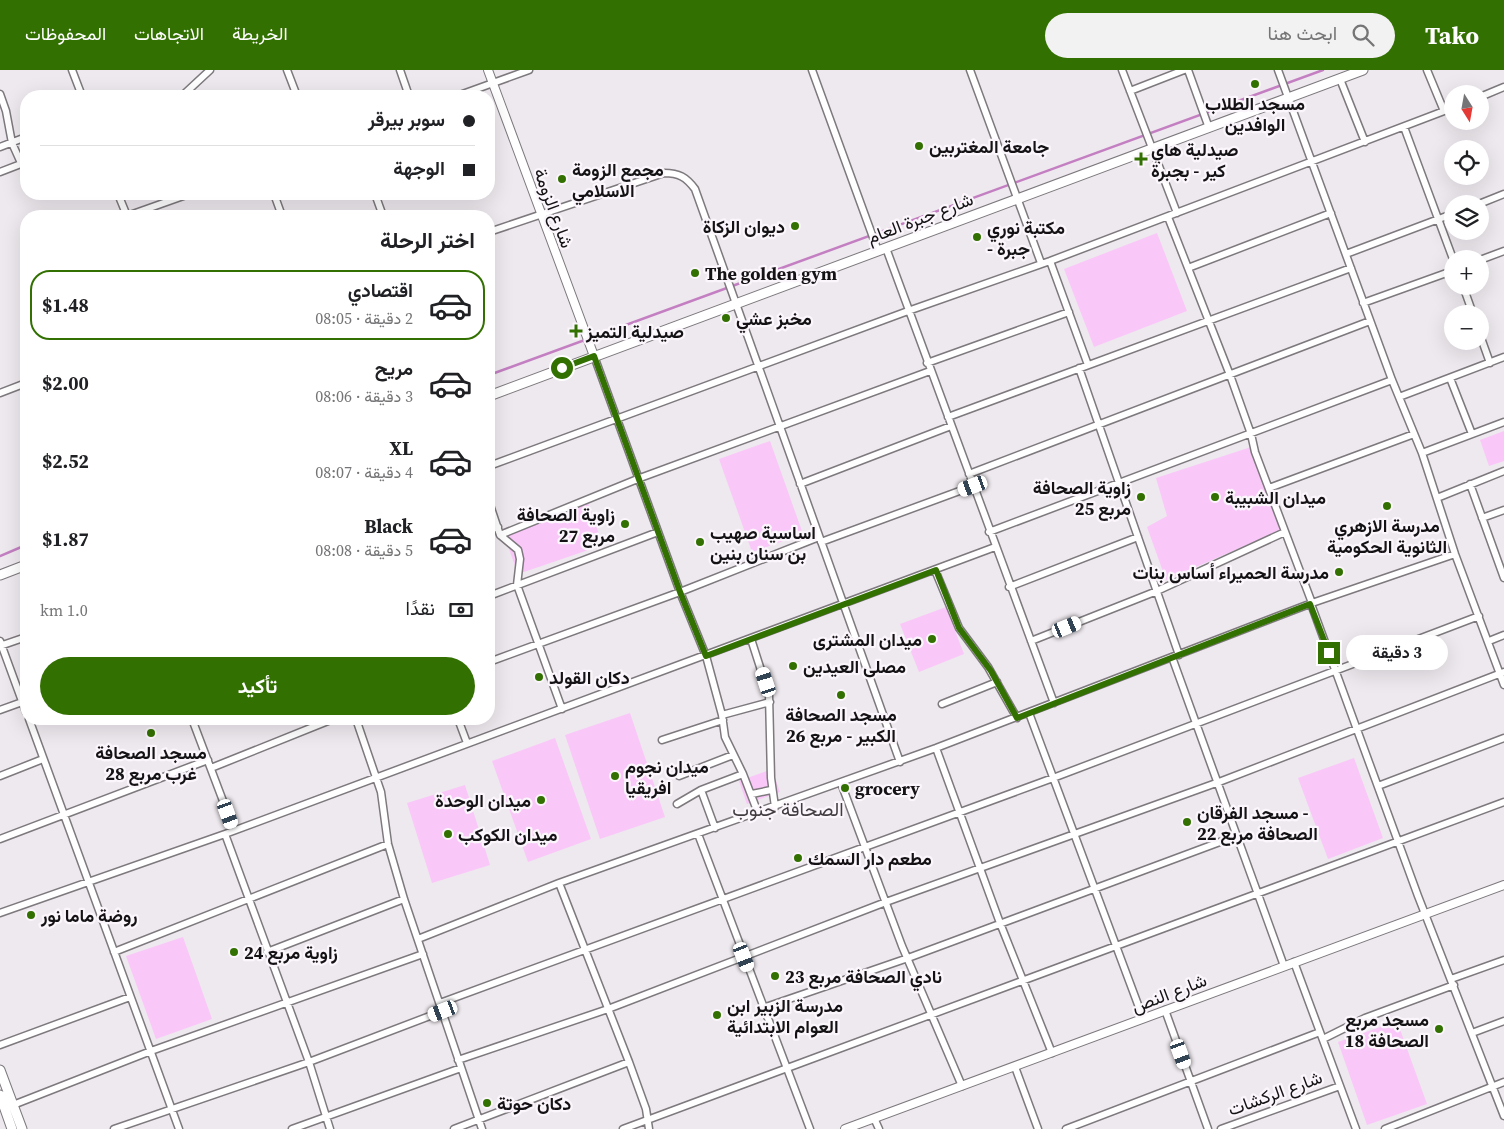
<!DOCTYPE html>
<html lang="ar">
<meta charset="utf-8">
<style>
:root{--surface:#fff;--page:#f2f2f2;--text:#202124;--muted:#757577;--line:#e0e0e0;--accent:#337002}
body{margin:0;font-family:"Source Serif 4",Vazirmatn,serif;background:var(--page);color:var(--text);direction:rtl;height:100vh;display:flex;flex-direction:column;font-size:19px;white-space:nowrap}
*{box-sizing:border-box;margin:0}
p{font-size:16px;color:var(--muted)}
.icon{flex:none;width:28px;height:28px;fill:none;stroke:currentColor;stroke-width:2;stroke-linecap:round;stroke-linejoin:round}
.map{position:relative;flex:1;overflow:hidden;direction:ltr}
.panel{position:absolute;left:20px;top:140px;width:475px;height:515px;display:flex;flex-direction:column;background:var(--surface);border-radius:20px;box-shadow:0 5px 20px #0002;direction:rtl}
.panel>*{flex:none}
.banner{position:absolute;left:20px;top:20px;width:475px;height:110px;border-radius:20px;box-shadow:0 5px 20px #0002;direction:rtl;display:grid;align-content:center;height:110px;padding:0 20px;background:var(--surface)}
.needle{width:32px;rotate:169deg}
.fabs{position:absolute;left:1444px;top:15px;display:grid;gap:10px}
.fabs a{display:grid;place-items:center;width:45px;height:45px;border-radius:50%;background:var(--surface);box-shadow:0 5px 20px #0002;font-size:25px}
.end{position:absolute;width:22px;height:22px;margin:-11px;border:6px solid #337002;background:#fff;box-shadow:0 0 0 2px #fff}
.from{border-radius:50%}
.bubble{position:absolute;height:35px;border-radius:18px;background:var(--surface);box-shadow:0 5px 20px #0002;font-size:16px;font-weight:700;line-height:35px;text-align:center;direction:rtl}
.car{position:absolute;width:15px;height:30px;margin:-15px -8px;border-radius:6px;box-shadow:0 0 4px 1px #0007;background:linear-gradient(#fff 24%,#345 0 40%,#fff 0 76%,#345 0 86%,#fff 0)}
.banner b{display:flex;align-items:center;gap:18px;height:48px;font-size:19px}
.banner b+b{border-top:1px solid var(--line)}
.banner i{width:12px;height:12px;background:var(--text)}
ul{padding:0;list-style:none}
li{display:flex;align-items:center;gap:15px;height:70px;margin:0 10px 8px;padding:0 10px;border:2px solid transparent;border-radius:20px}
li div{flex:1}
li b{display:block;font-size:19px}
li em{font-style:normal;font-weight:700}
li.selected{border-color:var(--accent)}
li>.icon{width:45px;height:45px;stroke-width:1.5}
h2{padding:0 20px;font-size:22px;line-height:60px}
.pay{display:flex;align-items:center;gap:12px;height:55px;padding:0 20px;font-size:19px}
.pay p{margin-inline-start:auto}
.primary-button{display:flex;gap:10px;margin-top:auto;padding:10px 20px}
.primary-button a{flex:1;height:58px;border-radius:30px;background:var(--accent);color:#fff;font-size:20px;font-weight:700;line-height:58px;text-align:center}
header{display:flex;align-items:center;gap:30px;box-sizing:border-box;height:70px;padding:0 25px;background:var(--accent);color:#fff}
header strong{font-size:24px}
nav{display:flex;gap:28px;margin-inline-start:auto;font-size:18px}
.search{width:350px;height:45px;background:var(--page);display:flex;align-items:center;gap:12px;box-sizing:border-box;padding:0 18px;border-radius:28px;color:var(--muted);font-size:19px}
.map>svg:first-child{display:block}
.green{fill:#fac7f9}
.lines{fill:none;stroke-linecap:round;stroke-linejoin:round}
.stream{stroke:#c37fc2;stroke-width:2.5}
.minor-casing{stroke:#7d797d;stroke-width:9}
.tertiary-casing{stroke:#7d797d;stroke-width:10}
.secondary-casing{stroke:#7d797d;stroke-width:11}
.minor{stroke:#fff;stroke-width:6}
.tertiary{stroke:#fff;stroke-width:8}
.secondary{stroke:#fff;stroke-width:9}
.route{stroke:#337002;stroke-width:6}
.poi-dot{fill:#337002;stroke:#fbf6fb;stroke-width:2}
.labels{text-anchor:middle;dominant-baseline:central;stroke-width:4.5;stroke-linejoin:round;paint-order:stroke}
.poi-label{font-size:18px;font-weight:bold;fill:#141214;stroke:#fbf6fb;text-anchor:start}
.street-label{font-size:18px;fill:#141214;stroke:#fbf6fb}
.neighbourhood-label{font-size:19px;fill:#403c40;stroke:#fbf6fb}
</style>
<header>
<strong>Tako</strong>
<div class="search"><svg class="icon" aria-label="search" viewBox="0 0 24 24"><circle cx="10" cy="10" r="6"/><path d="M15 15l6 6"/></svg>ابحث هنا</div>
<nav><a>الخريطة</a><a>الاتجاهات</a><a>المحفوظات</a></nav>
</header>
<div class="map">
<svg width="1504" height="1059" viewBox="0 0 1504 1059">
<rect width="100%" height="100%" fill="#eee9ee"/>
<path class="green" d="M1157,163L1187,241L1094,277L1064,199Z
M1504,361V391L1489,396L1480,370Z
M770,371L803,464L752,482L719,389Z
M1251,377L1281,460L1166,510L1147,457L1167,446L1156,408Z
M588,433L603,475L518,504L504,465Z
M946,537L964,584L919,602L900,554Z
M630,643L665,747L600,769L565,665Z
M555,668L591,769L528,792L492,691Z
M1354,688L1383,768L1328,789L1298,708Z
M772,699L780,722L747,734L739,711Z
M465,715L490,795L432,813L407,733Z
M183,867L212,949L156,969L126,886Z
M1397,951L1427,1034L1367,1055L1338,972Z"/>
<g class="lines">
<path class="stream" d="M489,305L1323,0
M0,486L26,475"/>
<g class="minor-casing">
<path id="minor" d="M72,0L82,26
M287,0L297,26
M400,0L409,26
M812,0L878,181
M970,0L1041,193
M1122,0L1177,143
M1188,0L1209,58
M1278,0L1392,310L1422,383L1455,484L1504,615
M1427,0L1444,41
M1340,9L1365,72
M1130,21L1184,0
M0,24L6,41L12,73L21,93
M182,26L210,0
M457,26L529,0
M1480,27L1504,17
M1404,57L1453,189
M0,77L26,67
M0,102L26,92
M118,124L127,146
M274,124L282,146
M375,124L383,146
M1479,134L1504,124
M127,146L189,124
M1168,147L1230,305L1251,364L1255,382L1312,533
M489,162L664,103C679,103 686,107 695,119L900,692
M886,178L1054,633
M1346,184L1452,144
M1480,190L1504,181
M1050,191L1088,295
M1188,198L1331,143
M1463,216L1473,244
M1363,233L1452,201
M1480,265L1490,293
M594,286L680,522L706,586L722,645L725,667L743,704L758,743
M927,293L1069,242
M1079,298L1179,585
M1450,308L1472,364
M0,323L26,313
M1399,327L1504,287
M948,347L1351,198
M1422,383L1504,352
M489,396L908,241L1050,191L1452,38
M969,404L1370,251
M800,414L951,356
M1470,414L1504,508
M1269,418L1414,364
M1437,428L1504,401
M489,432L500,465L518,480L520,489L517,515L562,639
M1482,448L1504,440
M489,460L498,457
M989,462L1392,310
M500,465L640,408L930,301
M821,472L973,416
M935,500L959,558L988,597L1017,648
M1009,517L1138,467
M489,526L658,462
M1311,534L1418,826L1504,1046
M751,569L769,625L771,708L775,737
M0,571L26,642
M1031,571L1157,521L1285,462
M1489,571L1504,565
M0,576L26,567
M1172,587L1284,896
M489,592L680,522L819,467
M942,634L997,612
M0,640L25,631
M1029,643L1143,948
M722,645L770,632
M29,649L179,1059
M192,649L234,760
M356,649L381,722L388,774L404,829L482,1059
M458,649L467,673
M662,670L723,650
M936,678L1000,853L1052,983
M211,698L333,649
M0,706L43,689
M679,706L733,685
M841,713L902,876L962,1016
M1378,716L1504,668
M701,720L715,758
M752,724L771,720
M677,734L701,720L743,704
M225,764L309,992L330,1059
M698,764L810,1059
M0,769L208,690
M559,813L629,992L646,1039L649,1059
M0,843L225,764L995,477
M418,869L559,813L936,678L1312,533L1455,484
M114,882L388,774
M267,882L404,829
M1294,892L1356,1059
M1451,909L1504,890
M440,933L1053,708L1479,546
M763,938L908,888L1236,766
M1165,940L1208,1059
M1472,963L1504,951
M1323,969L1365,948L1454,915
M0,975L130,927
M458,990L608,939L886,832L1219,712L1504,602
M1015,997L1038,1059
M13,1035L151,981L423,884
M874,1048L879,1059
M114,1059L309,992L443,941
M292,1059L461,998
M454,1059L629,992
M623,1059L1504,732
M1066,1059L1320,962
M1221,1059L1340,1016
M1385,1059L1504,1012"/>
</g>
<g class="tertiary-casing">
<path id="tertiary" d="M488,0L594,286
M845,1059L1504,815"/>
</g>
<g class="secondary-casing">
<path id="secondary" d="M489,326L1363,0
M0,505L26,495
M0,1000L22,1059
M0,1025L12,1059"/>
</g>
<use href="#minor" class="minor"/>
<use href="#tertiary" class="tertiary"/>
<use href="#secondary" class="secondary"/>
</g>
<g class="lines">
<path class="route" d="M562,298L594,286L680,522L706,586L936,500L959,558L991,601L1017,648L1310,534L1329,583"/>
</g>
<g class="poi-dot">
<circle cx="1255" cy="14" r="5"/>
<circle cx="919" cy="76" r="5"/>
<path d="M1138.5 81.5h5v5h5v5h-5v5h-5v-5h-5v-5h5z"/>
<circle cx="562" cy="109" r="5"/>
<circle cx="795" cy="156" r="5"/>
<circle cx="977" cy="167" r="5"/>
<circle cx="695" cy="203" r="5"/>
<circle cx="726" cy="248" r="5"/>
<path d="M573.5 253.5h5v5h5v5h-5v5h-5v-5h-5v-5h5z"/>
<circle cx="1141" cy="427" r="5"/>
<circle cx="1215" cy="427" r="5"/>
<circle cx="1387" cy="436" r="5"/>
<circle cx="625" cy="454" r="5"/>
<circle cx="700" cy="472" r="5"/>
<circle cx="1339" cy="502" r="5"/>
<circle cx="932" cy="569" r="5"/>
<circle cx="793" cy="596" r="5"/>
<circle cx="539" cy="607" r="5"/>
<circle cx="841" cy="625" r="5"/>
<circle cx="151" cy="663" r="5"/>
<circle cx="615" cy="706" r="5"/>
<circle cx="845" cy="718" r="5"/>
<circle cx="541" cy="730" r="5"/>
<circle cx="1187" cy="752" r="5"/>
<circle cx="448" cy="764" r="5"/>
<circle cx="798" cy="788" r="5"/>
<circle cx="31" cy="845" r="5"/>
<circle cx="234" cy="882" r="5"/>
<circle cx="775" cy="906" r="5"/>
<circle cx="717" cy="945" r="5"/>
<circle cx="1439" cy="959" r="5"/>
<circle cx="487" cy="1033" r="5"/>
</g>
<g class="labels">
<g class="poi-label">
<text x="1255" y="33" text-anchor="middle">مسجد الطلاب<tspan x="1255" dy="21">الوافدين</tspan></text>
<text x="929" y="76">جامعة المغتربين</text>
<text x="1151" y="79">صيدلية هاي<tspan x="1151" dy="21">كير - بجبرة</tspan></text>
<text x="572" y="99">مجمع الزومة<tspan x="572" dy="21">الاسلامي</tspan></text>
<text x="785" y="156" text-anchor="end">ديوان الزكاة</text>
<text x="987" y="157">مكتبة نوري<tspan x="987" dy="21">- جبرة</tspan></text>
<text x="705" y="203">The golden gym</text>
<text x="736" y="248">مخبز عشي</text>
<text x="586" y="261">صيدلية التميز</text>
<text x="1131" y="417" text-anchor="end">زاوية الصحافة<tspan x="1131" dy="21">مربع 25</tspan></text>
<text x="1225" y="427">ميدان الشبيبة</text>
<text x="615" y="444" text-anchor="end">زاوية الصحافة<tspan x="615" dy="21">مربع 27</tspan></text>
<text x="1387" y="455" text-anchor="middle">مدرسة الازهري<tspan x="1387" dy="21">الثانوية الحكومية</tspan></text>
<text x="710" y="462">اساسية صهيب<tspan x="710" dy="21">بن سنان بنين</tspan></text>
<text x="1329" y="502" text-anchor="end">مدرسة الحميراء أساس بنات</text>
<text x="922" y="569" text-anchor="end">ميدان المشترى</text>
<text x="803" y="596">مصلى العيدين</text>
<text x="549" y="607">دكان القولد</text>
<text x="841" y="644" text-anchor="middle">مسجد الصحافة<tspan x="841" dy="21">الكبير - مربع 26</tspan></text>
<text x="151" y="682" text-anchor="middle">مسجد الصحافة<tspan x="151" dy="21">غرب مربع 28</tspan></text>
<text x="625" y="696">ميدان نجوم<tspan x="625" dy="21">افريقيا</tspan></text>
<text x="855" y="718">grocery</text>
<text x="531" y="730" text-anchor="end">ميدان الوحدة</text>
<text x="1197" y="742">مسجد الفرقان -<tspan x="1197" dy="21">الصحافة مربع 22</tspan></text>
<text x="458" y="764">ميدان الكوكب</text>
<text x="808" y="788">مطعم دار السمك</text>
<text x="41" y="845">روضة ماما نور</text>
<text x="244" y="882">زاوية مربع 24</text>
<text x="785" y="906">نادي الصحافة مربع 23</text>
<text x="727" y="935">مدرسة الزبير ابن<tspan x="727" dy="21">العوام الابتدائية</tspan></text>
<text x="1429" y="949" text-anchor="end">مسجد مربع<tspan x="1429" dy="21">18 الصحافة</tspan></text>
<text x="497" y="1033">دكان حوتة</text>
</g>
<g class="street-label">
<text transform="translate(554 138) rotate(70)">شارع الزومة</text>
<text transform="translate(920 148) rotate(-21)">شارع جبرة العام</text>
<text transform="translate(1169 923) rotate(-21)">شارع النص</text>
<text transform="translate(1275 1023) rotate(-20)">شارع الركشات</text>
</g>
<g class="neighbourhood-label">
<text x="788" y="739">الصحافة جنوب</text>
</g>
</g>
</svg>
<div class="fabs">
<a><svg class="needle" viewBox="-14 -14 28 28"><path d="M0-13l5 13h-10z" fill="#e53935"/><path d="M0 13l5-13h-10z" fill="#757577"/></svg></a>
<a><svg class="icon" aria-label="locate" viewBox="0 0 24 24"><circle cx="12" cy="12" r="6"/><path d="M12 2v4M12 18v4M2 12h4M18 12h4"/></svg></a>
<a><svg class="icon" aria-label="layers" viewBox="0 0 24 24"><path d="M12 4l9 5-9 5-9-5zM3 14l9 5 9-5"/></svg></a>
<a>+</a>
<a>−</a>
</div>
<i class="end from" style="left:562px;top:298px"></i>
<i class="end" style="left:1329px;top:583px"></i>
<div class="bubble" style="left:1346px;top:565px;width:102px">3 دقيقة</div>
<i class="car" style="left:973px;top:416px;rotate:250deg"></i>
<i class="car" style="left:1067px;top:557px;rotate:68deg"></i>
<i class="car" style="left:766px;top:612px;rotate:342deg"></i>
<i class="car" style="left:228px;top:744px;rotate:160deg"></i>
<i class="car" style="left:744px;top:887px;rotate:159deg"></i>
<i class="car" style="left:443px;top:941px;rotate:249deg"></i>
<i class="car" style="left:1181px;top:984px;rotate:160deg"></i>
<div class="banner">
<b><i class="from"></i>سوبر بيرقر</b>
<b><i></i>الوجهة</b>
</div>
<section class="panel">
<h2>اختر الرحلة</h2>
<ul>
<li class="selected"><svg class="icon" aria-label="car" viewBox="0 0 24 24"><path d="M5 17H2v-5l4-1 3-4h7l3 4 3 1v5h-3M9 17h6M6 11h13"/><circle cx="7" cy="17" r="2"/><circle cx="17" cy="17" r="2"/></svg><div><b>اقتصادي</b><p>2 دقيقة · 08:05</p></div><em>$1.48</em></li>
<li><svg class="icon" aria-label="car" viewBox="0 0 24 24"><path d="M5 17H2v-5l4-1 3-4h7l3 4 3 1v5h-3M9 17h6M6 11h13"/><circle cx="7" cy="17" r="2"/><circle cx="17" cy="17" r="2"/></svg><div><b>مريح</b><p>3 دقيقة · 08:06</p></div><em>$2.00</em></li>
<li><svg class="icon" aria-label="car" viewBox="0 0 24 24"><path d="M5 17H2v-5l4-1 3-4h7l3 4 3 1v5h-3M9 17h6M6 11h13"/><circle cx="7" cy="17" r="2"/><circle cx="17" cy="17" r="2"/></svg><div><b>XL</b><p>4 دقيقة · 08:07</p></div><em>$2.52</em></li>
<li><svg class="icon" aria-label="car" viewBox="0 0 24 24"><path d="M5 17H2v-5l4-1 3-4h7l3 4 3 1v5h-3M9 17h6M6 11h13"/><circle cx="7" cy="17" r="2"/><circle cx="17" cy="17" r="2"/></svg><div><b>Black</b><p>5 دقيقة · 08:08</p></div><em>$1.87</em></li>
</ul>
<div class="pay"><svg class="icon" aria-label="cash" viewBox="0 0 24 24"><path d="M3 7h18v10H3z"/><circle cx="12" cy="12" r="2"/></svg>نقدًا<p>1.0 km</p></div>
<div class="primary-button"><a>تأكيد</a></div>
</section>
</div>
